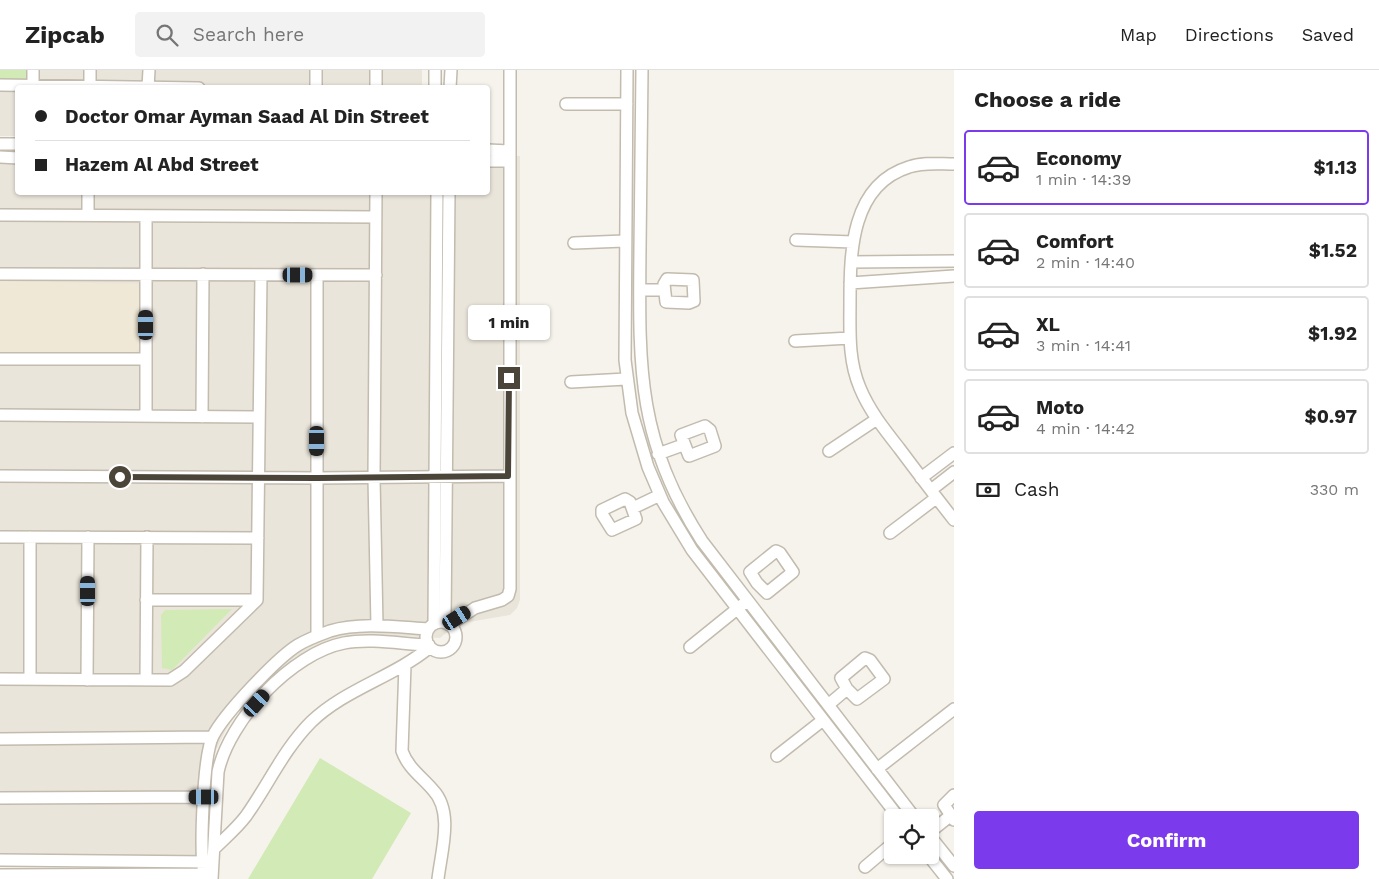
<!DOCTYPE html>
<meta charset="utf-8">
<style>
:root{--surface:#fff;--page:#f2f2f2;--text:#222;--muted:#767676;--line:#e0e0e0;--accent:#7c3aed}
body{margin:0;font-family:"Work Sans",sans-serif;background:var(--page);color:var(--text);height:100vh;display:flex;flex-direction:column;font-size:19px;white-space:nowrap}
*{box-sizing:border-box;margin:0}
p{font-size:16px;color:var(--muted)}
.icon{flex:none;width:28px;height:28px;fill:none;stroke:currentColor;stroke-width:2;stroke-linecap:round;stroke-linejoin:round}
.map{position:relative;flex:1;overflow:hidden}
.sheet{display:flex;flex-direction:column;background:var(--surface);width:425px}
.sheet>*{flex:none}
.banner{position:absolute;left:15px;top:15px;width:475px;height:110px;border-radius:5px;box-shadow:0 1px 4px #0004;display:grid;align-content:center;height:110px;padding:0 20px;background:var(--surface)}
.controls{position:absolute;left:884px;top:739px;display:grid;gap:10px}
.controls a{display:grid;place-items:center;width:55px;height:55px;border-radius:5px;background:var(--surface);box-shadow:0 1px 4px #0004;font-size:25px}
.end{position:absolute;width:22px;height:22px;margin:-11px;border:6px solid #4b4439;background:#fff;box-shadow:0 0 0 2px #fff}
.from{border-radius:50%}
.bubble{position:absolute;height:35px;border-radius:5px;background:var(--surface);box-shadow:0 1px 4px #0004;font-size:16px;font-weight:700;line-height:35px;text-align:center}
.car{position:absolute;width:15px;height:30px;margin:-15px -8px;border-radius:6px;box-shadow:0 0 4px 1px #0007;background:linear-gradient(#222 24%,#8ab4d8 0 40%,#222 0 76%,#8ab4d8 0 86%,#222 0)}
.banner b{display:flex;align-items:center;gap:18px;height:48px;font-size:19px}
.banner b+b{border-top:1px solid var(--line)}
.banner i{width:12px;height:12px;background:var(--text)}
ul{padding:0;list-style:none}
li{display:flex;align-items:center;gap:15px;height:75px;margin:0 10px 8px;padding:0 10px;border:2px solid var(--line);border-radius:5px}
li div{flex:1}
li b{display:block;font-size:19px}
li em{font-style:normal;font-weight:700}
li.selected{border-color:var(--accent)}
li>.icon{width:45px;height:45px;stroke-width:1.5}
h2{padding:0 20px;font-size:22px;line-height:60px}
.pay{display:flex;align-items:center;gap:12px;height:55px;padding:0 20px;font-size:19px}
.pay p{margin-inline-start:auto}
.button{display:flex;gap:10px;margin-top:auto;padding:10px 20px}
.button a{flex:1;height:58px;border-radius:5px;background:var(--accent);color:#fff;font-size:20px;font-weight:700;line-height:58px;text-align:center}
header{display:flex;align-items:center;gap:30px;box-sizing:border-box;height:70px;padding:0 25px;background:var(--surface);border-bottom:1px solid var(--line)}
header strong{font-size:24px}
nav{display:flex;gap:28px;margin-inline-start:auto;font-size:18px}
.search{width:350px;height:45px;background:var(--page);display:flex;align-items:center;gap:12px;box-sizing:border-box;padding:0 18px;border-radius:5px;color:var(--muted);font-size:19px}
main{display:flex;flex:1;min-height:0}
.map>svg:first-child{display:block}
.residential{fill:#eae5da}
.education{fill:#efe8d6}
.green{fill:#d2eab5}
.lines{fill:none;stroke-linecap:round;stroke-linejoin:round}
.minor-casing{stroke:#c2bbae;stroke-width:14}
.minor{stroke:#fff;stroke-width:11}
.route{stroke:#4b4439;stroke-width:6}
</style>
<header>
<strong>Zipcab</strong>
<div class="search"><svg class="icon" aria-label="search" viewBox="0 0 24 24"><circle cx="10" cy="10" r="6"/><path d="M15 15l6 6"/></svg>Search here</div>
<nav><a>Map</a><a>Directions</a><a>Saved</a></nav>
</header>
<main>
<div class="map">
<svg width="954" height="809" viewBox="0 0 954 809">
<rect width="100%" height="100%" fill="#f6f3ec"/>
<path class="residential" d="M0,0H422V18H18L17,66H0Z
M0,78L17,79L18,122H488V86H520V530L517,538L510,545L457,554L440,568L357,564L331,569L295,587L244,633L226,660L216,680L210,702V794L205,798L0,796Z"/>
<path class="education" d="M0,211L138,214L141,217V275L136,282H0Z"/>
<path class="green" d="M0,0H33V15H0Z
M232,539L172,600L162,598L161,545L165,540Z
M320,688L411,743L372,809H248Z"/>
<g class="lines">
<g class="minor-casing">
<path id="minor" d="M627,0L625,290L632,343L648,397L663,432L692,480L899,748
M642,0C641,59 641,119 640,178C639,295 636,369 702,471L915,748
M0,15L199,18
M33,15V0
M148,17L149,0
M90,18V0
M316,18V0
M376,18V0
M435,18V0
M450,18L451,0
M566,34H627
M0,74H18
M488,80L509,81
M0,87L18,88
M488,91H510
M954,94C939,94 923,92 909,97C851,115 850,182 850,232C850,261 848,290 860,318C869,340 884,359 899,378C917,402 935,426 954,450
M376,122L374,408L377,556
M0,145L376,147
M88,145V122
M146,146V346
M796,170L853,172
M574,173L624,171
M851,192L954,191
M0,204L376,205
M667,209L693,210L694,231L689,233L666,232L664,214Z
M850,213L954,206
M640,220H664
M795,271L850,268
M0,289H145
M571,312L626,309
M0,345L258,347
M202,347L203,204
M705,356L710,360L715,376L689,386L681,365Z
M829,381L877,349
M658,384L683,375
M0,406L317,408L509,406
M921,408L954,383
M931,420L954,402
M625,429L630,432L636,449L612,460L602,444V440Z
M633,438L660,425
M890,463L936,428
M0,467L258,468
M776,481L780,483L793,502L767,523L757,513L750,502Z
M146,530H257
M426 567a15 15 0 1 1 30 0a15 15 0 1 1-30 0Z
M445,553L449,122
M434,554L437,122
M449,555L475,538L502,530L508,526L510,519V0
M317,566V205
M690,577L742,535
M865,588L870,590L884,609L857,629L847,619L841,608Z
M405,595L402,681C408,698 422,707 433,720C454,742 441,782 438,809
M0,609L170,610L184,601L257,530L261,205
M30,609V467
M87,610L88,467
M146,610L147,467
M828,635L847,619
M0,669L212,667
M777,686L823,650
M877,699L954,639
M954,725L944,735L954,750
M0,728L204,727
M930,762L950,746
M930,766L954,796
M214,779C225,768 237,758 246,746C268,715 284,679 311,652C345,619 394,607 430,577
M928,785L947,809
M0,790L210,792
M865,797L892,774
M0,805L211,804
M205,809C199,787 203,685 213,666C224,644 277,588 298,575C308,569 319,565 330,561C361,552 396,557 428,559
M212,809L218,702C229,650 292,583 344,573C371,568 402,574 429,575"/>
</g>
<use href="#minor" class="minor"/>
</g>
<g class="lines">
<path class="route" d="M120,407L317,408L508,406L509,308"/>
</g>
</svg>
<div class="controls">
<a><svg class="icon" aria-label="locate" viewBox="0 0 24 24"><circle cx="12" cy="12" r="6"/><path d="M12 2v4M12 18v4M2 12h4M18 12h4"/></svg></a>
</div>
<i class="end from" style="left:120px;top:407px"></i>
<i class="end" style="left:509px;top:308px"></i>
<div class="bubble" style="left:468px;top:235px;width:82px">1 min</div>
<i class="car" style="left:298px;top:205px;rotate:90deg"></i>
<i class="car" style="left:146px;top:255px;rotate:0deg"></i>
<i class="car" style="left:317px;top:371px;rotate:180deg"></i>
<i class="car" style="left:88px;top:521px;rotate:0deg"></i>
<i class="car" style="left:457px;top:548px;rotate:58deg"></i>
<i class="car" style="left:257px;top:633px;rotate:42deg"></i>
<i class="car" style="left:204px;top:727px;rotate:270deg"></i>
<div class="banner">
<b><i class="from"></i>Doctor Omar Ayman Saad Al Din Street</b>
<b><i></i>Hazem Al Abd Street</b>
</div>
</div>
<section class="sheet">
<h2>Choose a ride</h2>
<ul>
<li class="selected"><svg class="icon" aria-label="car" viewBox="0 0 24 24"><path d="M5 17H2v-5l4-1 3-4h7l3 4 3 1v5h-3M9 17h6M6 11h13"/><circle cx="7" cy="17" r="2"/><circle cx="17" cy="17" r="2"/></svg><div><b>Economy</b><p>1 min · 14:39</p></div><em>$1.13</em></li>
<li><svg class="icon" aria-label="car" viewBox="0 0 24 24"><path d="M5 17H2v-5l4-1 3-4h7l3 4 3 1v5h-3M9 17h6M6 11h13"/><circle cx="7" cy="17" r="2"/><circle cx="17" cy="17" r="2"/></svg><div><b>Comfort</b><p>2 min · 14:40</p></div><em>$1.52</em></li>
<li><svg class="icon" aria-label="car" viewBox="0 0 24 24"><path d="M5 17H2v-5l4-1 3-4h7l3 4 3 1v5h-3M9 17h6M6 11h13"/><circle cx="7" cy="17" r="2"/><circle cx="17" cy="17" r="2"/></svg><div><b>XL</b><p>3 min · 14:41</p></div><em>$1.92</em></li>
<li><svg class="icon" aria-label="car" viewBox="0 0 24 24"><path d="M5 17H2v-5l4-1 3-4h7l3 4 3 1v5h-3M9 17h6M6 11h13"/><circle cx="7" cy="17" r="2"/><circle cx="17" cy="17" r="2"/></svg><div><b>Moto</b><p>4 min · 14:42</p></div><em>$0.97</em></li>
</ul>
<div class="pay"><svg class="icon" aria-label="cash" viewBox="0 0 24 24"><path d="M3 7h18v10H3z"/><circle cx="12" cy="12" r="2"/></svg>Cash<p>330 m</p></div>
<div class="button"><a>Confirm</a></div>
</section>
</main>
